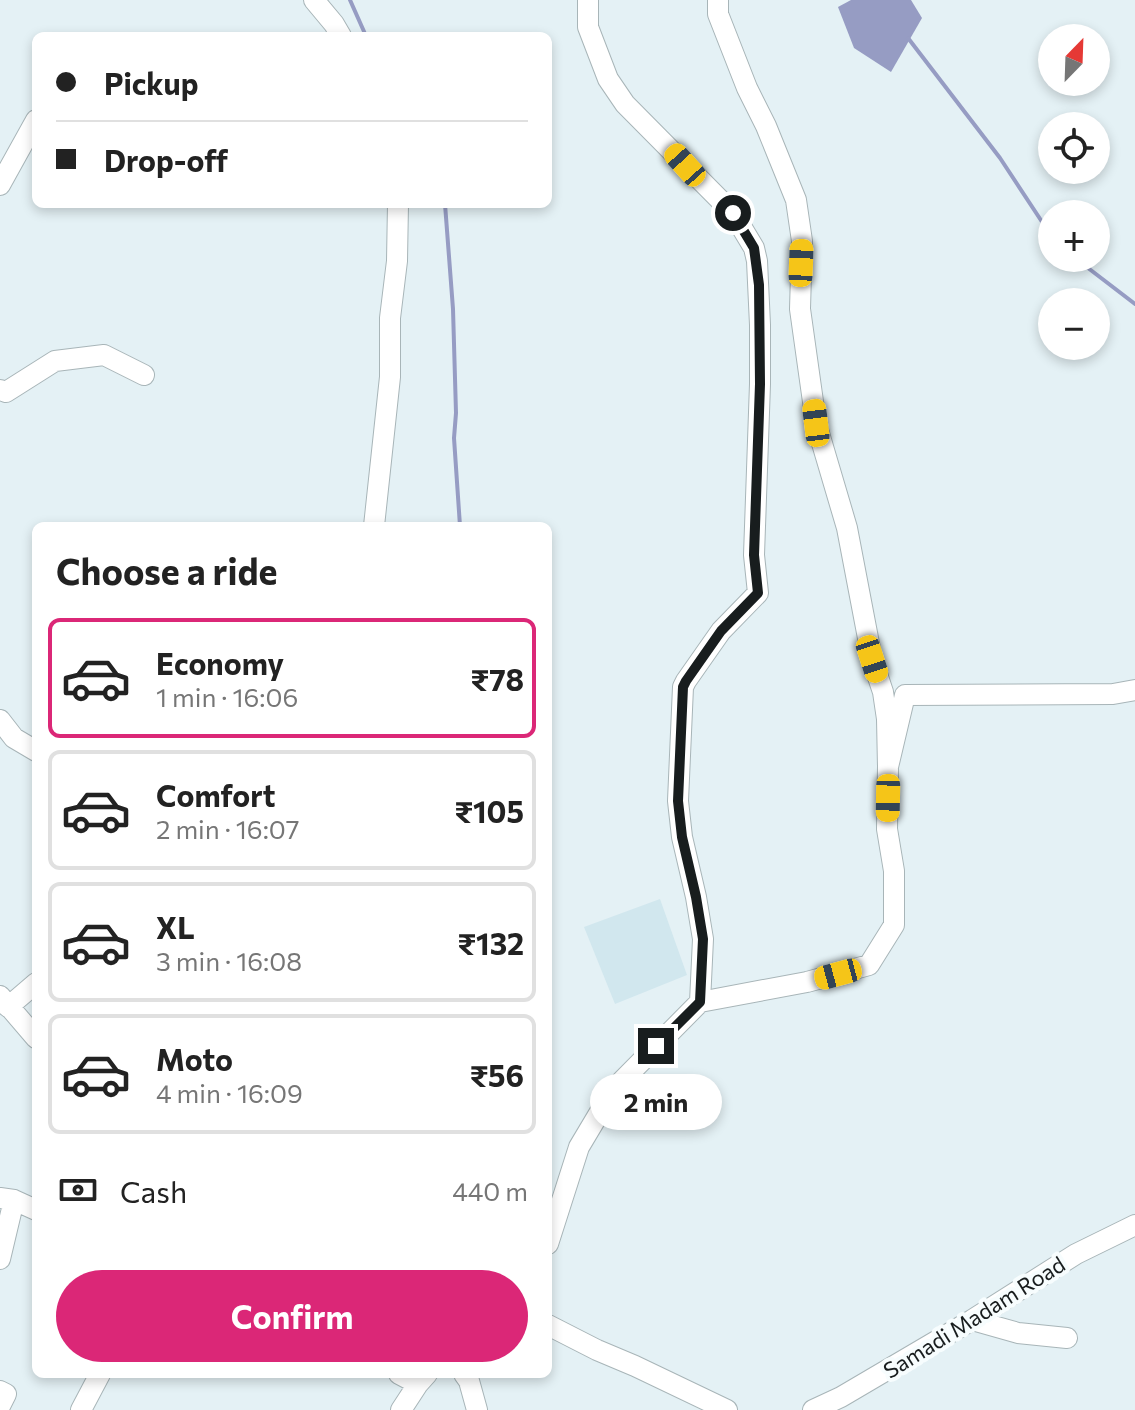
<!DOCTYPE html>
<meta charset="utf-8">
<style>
:root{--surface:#fff;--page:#f6f6f6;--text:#222;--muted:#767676;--line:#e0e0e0;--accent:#db2777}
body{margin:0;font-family:Commissioner,sans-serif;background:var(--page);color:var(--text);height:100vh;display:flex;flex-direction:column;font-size:30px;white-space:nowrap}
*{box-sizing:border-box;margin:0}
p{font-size:26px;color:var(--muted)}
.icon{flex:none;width:44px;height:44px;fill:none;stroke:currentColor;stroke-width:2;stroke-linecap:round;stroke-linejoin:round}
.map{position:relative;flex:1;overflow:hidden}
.sheet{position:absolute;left:32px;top:522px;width:520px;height:856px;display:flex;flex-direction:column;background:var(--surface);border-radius:12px;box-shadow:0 4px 12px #0003}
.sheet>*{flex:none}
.hud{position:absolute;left:32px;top:32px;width:520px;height:176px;border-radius:12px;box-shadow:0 4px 12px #0003;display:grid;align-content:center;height:176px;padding:0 24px;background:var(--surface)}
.needle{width:52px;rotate:23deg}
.buttons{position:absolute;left:1038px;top:24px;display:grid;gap:16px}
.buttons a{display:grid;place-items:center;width:72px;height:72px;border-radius:50%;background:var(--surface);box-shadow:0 4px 12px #0003;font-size:40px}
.end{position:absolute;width:36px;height:36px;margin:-18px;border:10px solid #181d1e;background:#fff;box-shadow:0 0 0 4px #fff}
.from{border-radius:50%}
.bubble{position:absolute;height:56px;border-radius:28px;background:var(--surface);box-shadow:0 4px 12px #0003;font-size:26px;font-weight:700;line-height:56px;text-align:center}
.car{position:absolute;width:24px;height:48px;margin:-24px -12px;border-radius:10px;box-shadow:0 0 6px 2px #0007;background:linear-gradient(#f5c518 24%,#345 0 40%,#f5c518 0 76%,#345 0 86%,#f5c518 0)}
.hud b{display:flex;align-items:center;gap:28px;height:76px;font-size:30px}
.hud b+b{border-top:2px solid var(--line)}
.hud i{width:20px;height:20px;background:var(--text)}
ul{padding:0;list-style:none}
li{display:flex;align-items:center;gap:24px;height:120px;margin:0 16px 12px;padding:0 8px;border:4px solid var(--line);border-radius:12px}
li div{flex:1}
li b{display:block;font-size:30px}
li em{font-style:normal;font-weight:700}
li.active{border-color:var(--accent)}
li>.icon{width:72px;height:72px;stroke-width:1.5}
h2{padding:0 24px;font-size:36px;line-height:96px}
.pay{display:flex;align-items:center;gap:20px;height:88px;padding:0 24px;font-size:30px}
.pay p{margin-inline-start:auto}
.primary-button{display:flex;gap:16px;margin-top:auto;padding:16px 24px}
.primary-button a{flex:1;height:92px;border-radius:48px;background:var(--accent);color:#fff;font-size:32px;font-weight:700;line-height:92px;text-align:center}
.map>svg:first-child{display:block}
.built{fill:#d1e7ee}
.water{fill:#969cc3}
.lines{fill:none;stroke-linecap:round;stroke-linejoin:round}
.stream{stroke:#969cc3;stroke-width:4}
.minor-casing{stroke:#a8b5b8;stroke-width:22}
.minor{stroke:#fff;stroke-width:20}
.route{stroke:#181d1e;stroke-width:10}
.labels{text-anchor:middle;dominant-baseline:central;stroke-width:8;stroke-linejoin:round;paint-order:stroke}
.street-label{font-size:22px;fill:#181d1e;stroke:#f7fdfe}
</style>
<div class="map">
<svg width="1135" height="1410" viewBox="0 0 1135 1410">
<rect width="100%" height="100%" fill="#e4f1f5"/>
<path class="built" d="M660,899L687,975L615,1004L584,927Z"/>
<path class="water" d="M851,0H911L922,18L891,72L854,48L838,7Z"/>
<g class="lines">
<path class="stream" d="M350,0L366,36
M908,38L1000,158L1052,237
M445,204L453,309L456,413L454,438L460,526
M1075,258L1135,304"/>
<g class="minor-casing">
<path id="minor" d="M314,0L334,24L341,36
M718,0V14L747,88L766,126L796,200L802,241L800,309L816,423L847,528L872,659L883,692L887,719L888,767
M0,185L36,120
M0,390L6,392L55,361L104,355L144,375
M374,526L390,377V318L397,261L398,204
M0,720L14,738L36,751
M0,996L36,1038
M700,1002L807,982L869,965L894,925V871L887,829L888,767L905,695L1113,694L1135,690
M8,1007L36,983
M0,1198L14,1200L36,1210
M548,1244L579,1147L613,1090L700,1002L703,939L696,897L682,837L678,801L683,687L686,681L721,631L758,593L754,555L760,384V325L757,261L754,248L733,213L625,104L608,79L588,27V0
M0,1259L14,1200
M972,1320L1018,1333L1067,1338
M548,1325L597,1350L635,1366L727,1410
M399,1374L418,1384
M464,1374L469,1381L477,1410
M0,1391L6,1394L0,1406
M81,1410L100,1374
M401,1410L418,1384L427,1374
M813,1410L841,1397L972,1320L1076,1254L1135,1225"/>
</g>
<use href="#minor" class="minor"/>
</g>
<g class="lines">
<path class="route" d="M656,1046L700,1002L703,939L696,897L682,837L678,801L683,687L686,681L721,631L758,593L754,555L760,384L759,285L754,248L733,213"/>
</g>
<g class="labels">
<g class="street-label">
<text transform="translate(974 1317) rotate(-32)">Samadi Madam Road</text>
</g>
</g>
</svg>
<div class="buttons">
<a><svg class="needle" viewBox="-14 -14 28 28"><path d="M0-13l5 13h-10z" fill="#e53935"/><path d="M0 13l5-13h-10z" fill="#767676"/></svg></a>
<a><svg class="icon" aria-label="locate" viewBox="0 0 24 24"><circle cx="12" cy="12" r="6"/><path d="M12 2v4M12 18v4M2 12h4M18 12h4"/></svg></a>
<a>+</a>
<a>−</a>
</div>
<i class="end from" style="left:733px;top:213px"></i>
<i class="end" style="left:656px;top:1046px"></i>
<div class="bubble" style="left:590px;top:1074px;width:132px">2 min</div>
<i class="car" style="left:685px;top:165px;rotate:318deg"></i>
<i class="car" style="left:801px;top:263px;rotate:2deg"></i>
<i class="car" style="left:816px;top:423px;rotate:353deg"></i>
<i class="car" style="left:872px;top:659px;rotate:162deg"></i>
<i class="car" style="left:888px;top:798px;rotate:181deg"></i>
<i class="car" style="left:838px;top:974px;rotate:255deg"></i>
<div class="hud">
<b><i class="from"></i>Pickup</b>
<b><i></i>Drop-off</b>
</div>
<section class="sheet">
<h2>Choose a ride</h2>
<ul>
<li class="active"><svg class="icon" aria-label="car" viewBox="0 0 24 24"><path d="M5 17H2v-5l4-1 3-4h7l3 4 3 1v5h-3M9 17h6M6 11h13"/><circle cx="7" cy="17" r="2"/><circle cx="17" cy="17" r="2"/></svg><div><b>Economy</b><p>1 min · 16:06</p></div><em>₹78</em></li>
<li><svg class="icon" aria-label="car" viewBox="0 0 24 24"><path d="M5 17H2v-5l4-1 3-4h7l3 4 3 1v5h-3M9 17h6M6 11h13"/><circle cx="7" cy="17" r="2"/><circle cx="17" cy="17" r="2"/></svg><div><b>Comfort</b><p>2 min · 16:07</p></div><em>₹105</em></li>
<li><svg class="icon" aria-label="car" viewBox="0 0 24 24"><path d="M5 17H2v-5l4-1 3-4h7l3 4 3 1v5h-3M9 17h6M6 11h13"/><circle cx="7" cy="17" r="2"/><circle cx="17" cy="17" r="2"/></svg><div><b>XL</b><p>3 min · 16:08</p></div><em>₹132</em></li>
<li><svg class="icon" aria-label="car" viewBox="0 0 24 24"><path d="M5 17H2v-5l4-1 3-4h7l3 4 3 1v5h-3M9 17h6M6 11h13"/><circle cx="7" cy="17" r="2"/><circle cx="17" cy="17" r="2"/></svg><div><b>Moto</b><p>4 min · 16:09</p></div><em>₹56</em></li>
</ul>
<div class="pay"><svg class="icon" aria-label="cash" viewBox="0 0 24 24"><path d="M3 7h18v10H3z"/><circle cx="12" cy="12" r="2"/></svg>Cash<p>440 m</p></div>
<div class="primary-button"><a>Confirm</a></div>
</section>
</div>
